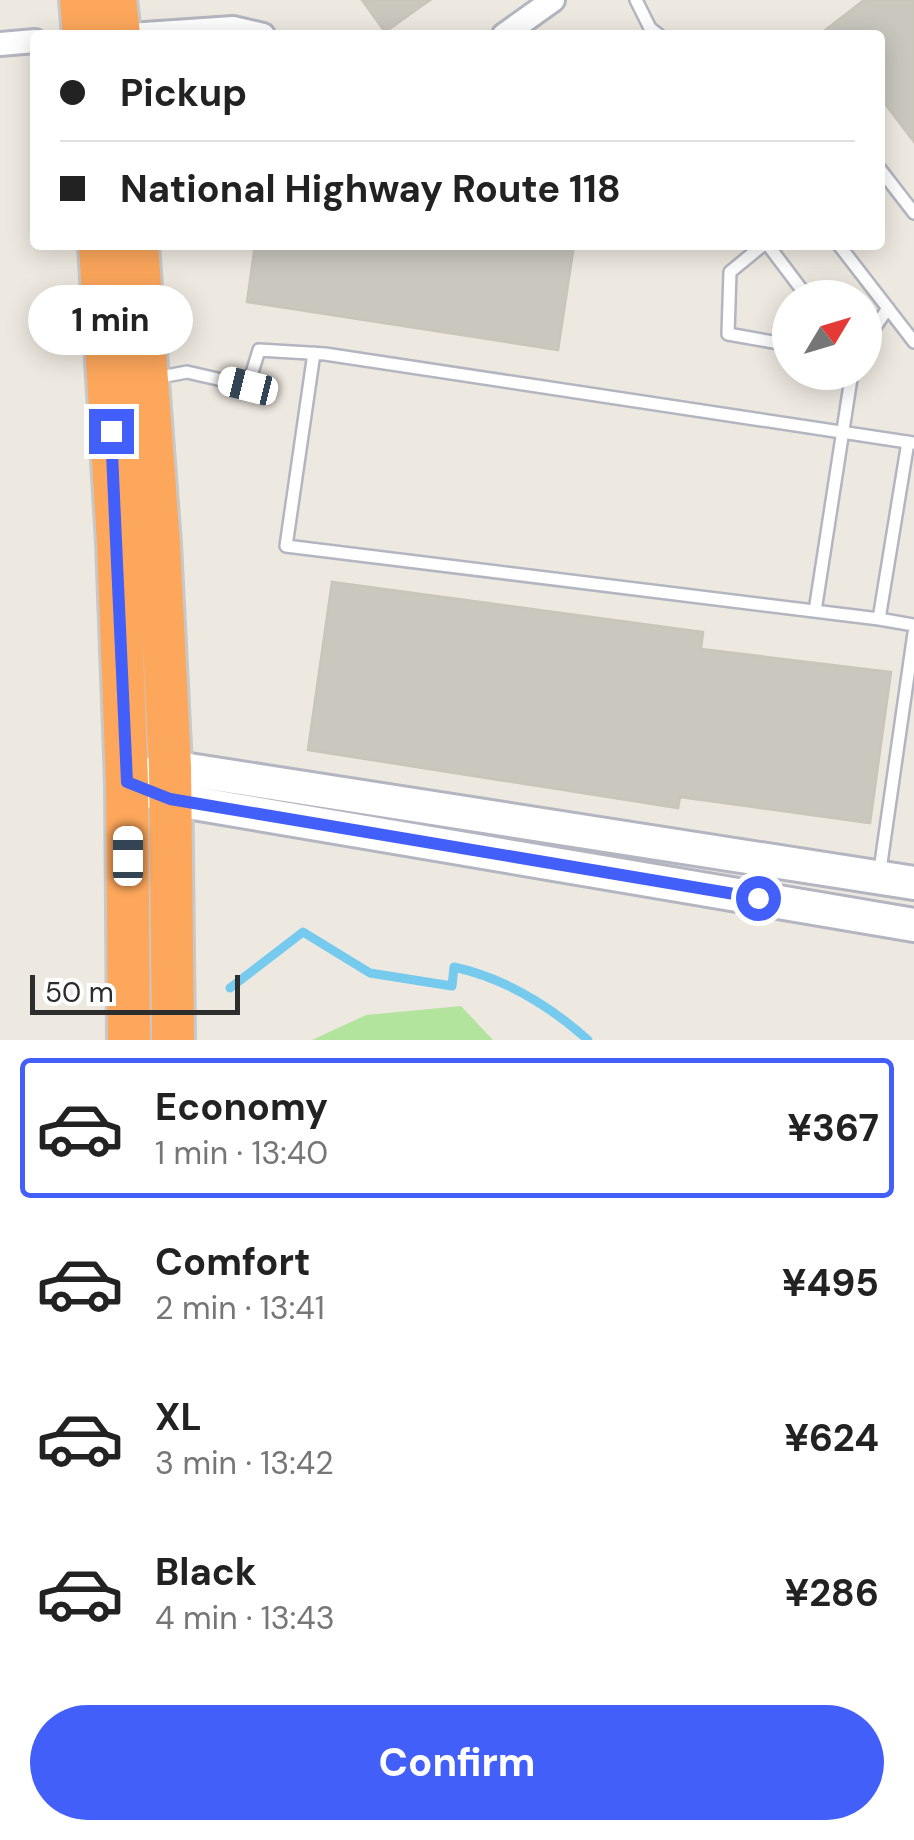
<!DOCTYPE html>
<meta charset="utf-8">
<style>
:root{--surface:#fff;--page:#f2f2f2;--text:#222;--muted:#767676;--line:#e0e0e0;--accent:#435ff9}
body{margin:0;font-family:"DM Sans",sans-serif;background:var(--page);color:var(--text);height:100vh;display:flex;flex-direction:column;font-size:38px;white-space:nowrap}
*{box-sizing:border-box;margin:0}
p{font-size:32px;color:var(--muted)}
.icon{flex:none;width:55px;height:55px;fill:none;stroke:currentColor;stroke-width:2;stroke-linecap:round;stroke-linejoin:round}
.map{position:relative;height:1040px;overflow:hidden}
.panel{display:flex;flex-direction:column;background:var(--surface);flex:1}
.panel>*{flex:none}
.guide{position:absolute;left:30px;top:30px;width:855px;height:220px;border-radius:10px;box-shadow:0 5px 25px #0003;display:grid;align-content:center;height:220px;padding:0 30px;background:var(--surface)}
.needle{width:65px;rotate:52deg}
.controls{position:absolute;left:772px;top:280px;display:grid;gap:20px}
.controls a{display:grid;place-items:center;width:110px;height:110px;border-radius:50%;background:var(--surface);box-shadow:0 5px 25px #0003;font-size:50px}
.scale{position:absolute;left:30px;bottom:25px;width:210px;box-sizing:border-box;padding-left:10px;border:5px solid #2d2d2d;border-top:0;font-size:28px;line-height:35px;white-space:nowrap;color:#2d2d2d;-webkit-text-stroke:8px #fff;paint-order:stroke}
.end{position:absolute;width:45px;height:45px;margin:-22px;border:12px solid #435ff9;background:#fff;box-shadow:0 0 0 5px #fff}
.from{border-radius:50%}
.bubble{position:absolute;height:70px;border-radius:35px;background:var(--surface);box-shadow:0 5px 25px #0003;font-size:32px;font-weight:700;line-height:70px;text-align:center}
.car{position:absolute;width:30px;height:60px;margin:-30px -15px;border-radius:12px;box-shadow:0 0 8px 2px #0007;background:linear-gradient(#fff 24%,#345 0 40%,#fff 0 76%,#345 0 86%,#fff 0)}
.guide b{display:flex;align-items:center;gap:35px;height:95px;font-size:38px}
.guide b+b{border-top:2px solid var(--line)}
.guide i{width:25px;height:25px;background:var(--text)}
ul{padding:18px 0 0;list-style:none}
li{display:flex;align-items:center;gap:30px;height:140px;margin:0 20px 15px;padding:0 10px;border:5px solid transparent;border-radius:10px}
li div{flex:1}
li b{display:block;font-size:38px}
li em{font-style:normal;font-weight:700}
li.active{border-color:var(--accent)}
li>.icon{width:90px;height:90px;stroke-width:1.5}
.button{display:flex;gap:20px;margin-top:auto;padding:20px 30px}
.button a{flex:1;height:115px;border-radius:60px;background:var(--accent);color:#fff;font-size:40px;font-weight:700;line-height:115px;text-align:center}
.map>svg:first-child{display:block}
.green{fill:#b3e49e}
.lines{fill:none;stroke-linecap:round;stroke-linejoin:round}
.stream{stroke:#75caee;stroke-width:9}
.building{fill:#cac7be;stroke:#cac5b9;stroke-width:2.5}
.lane-casing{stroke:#b3b6c0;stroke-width:16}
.street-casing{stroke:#b3b6c0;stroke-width:28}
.secondary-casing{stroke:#b3b6c0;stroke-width:38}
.highway-casing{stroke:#c8c8c8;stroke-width:48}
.lane{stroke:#fff;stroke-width:11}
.street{stroke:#fff;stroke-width:22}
.secondary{stroke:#fff;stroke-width:32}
.highway{stroke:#fda75c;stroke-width:42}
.route{stroke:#435ff9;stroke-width:12}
</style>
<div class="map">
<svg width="914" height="1040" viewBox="0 0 914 1040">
<rect width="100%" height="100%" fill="#eee9e0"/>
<path class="green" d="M461,1006L493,1040H312L366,1015Z"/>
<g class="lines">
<path class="stream" d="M230,988L303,932L370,973L452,986L454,967C504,978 550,1006 588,1040"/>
</g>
<path class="building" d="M362,0H430L385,32Z
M864,0H914V142L880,97V35H819Z
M255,245H574L558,350L247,302Z
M332,582L703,632L701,649L891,672L870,823L680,797L678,808L308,750Z"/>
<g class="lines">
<g class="lane-casing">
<path id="lane" d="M636,0L650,28L659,35
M880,169L914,213
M763,245L730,272L728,334L790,345
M768,245L808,298
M839,245L914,342
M865,342L888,308
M314,353L286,546L879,619L908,442
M155,378L187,372L248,386L259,350L325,354L914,443
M815,611L852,372
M879,619L914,625
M879,877L914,633"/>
</g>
<g class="street-casing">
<path id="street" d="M130,35L233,28L263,35
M504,35L553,0
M0,44L35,41"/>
</g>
<g class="secondary-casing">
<path id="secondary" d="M150,774L170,767L914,883
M150,791L170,799L914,925"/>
</g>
<g class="highway-casing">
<path id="highway" d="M81,0L84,35
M115,0L119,35
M100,245L118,543L127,782L129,1040
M137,245L159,544L170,767L173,1040"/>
</g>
<use href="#lane" class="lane"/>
<use href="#street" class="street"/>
<use href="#secondary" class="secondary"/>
<use href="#highway" class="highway"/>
</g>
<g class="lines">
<path class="route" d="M111,431L127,782L170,799L758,898"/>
</g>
</svg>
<div class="controls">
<a><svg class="needle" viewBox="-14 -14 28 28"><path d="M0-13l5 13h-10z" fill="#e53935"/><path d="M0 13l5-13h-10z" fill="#767676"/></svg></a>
</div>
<div class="scale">50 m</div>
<i class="end from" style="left:758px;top:898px"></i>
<i class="end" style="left:111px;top:431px"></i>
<div class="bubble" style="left:28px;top:285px;width:165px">1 min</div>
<i class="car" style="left:248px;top:386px;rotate:284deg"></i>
<i class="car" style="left:128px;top:856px;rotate:0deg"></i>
<div class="guide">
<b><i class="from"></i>Pickup</b>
<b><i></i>National Highway Route 118</b>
</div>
</div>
<section class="panel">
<ul>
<li class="active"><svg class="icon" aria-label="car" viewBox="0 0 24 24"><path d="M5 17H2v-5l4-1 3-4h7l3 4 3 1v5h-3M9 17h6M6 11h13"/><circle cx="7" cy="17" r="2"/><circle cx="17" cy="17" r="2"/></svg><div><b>Economy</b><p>1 min · 13:40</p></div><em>¥367</em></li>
<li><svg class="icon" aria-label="car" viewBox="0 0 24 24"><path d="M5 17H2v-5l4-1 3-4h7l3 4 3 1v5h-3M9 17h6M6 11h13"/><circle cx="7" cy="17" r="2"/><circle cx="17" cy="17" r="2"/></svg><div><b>Comfort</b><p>2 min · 13:41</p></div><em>¥495</em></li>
<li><svg class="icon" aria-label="car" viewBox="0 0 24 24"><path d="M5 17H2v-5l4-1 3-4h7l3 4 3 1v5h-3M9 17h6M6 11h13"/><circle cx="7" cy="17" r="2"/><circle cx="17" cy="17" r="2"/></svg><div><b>XL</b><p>3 min · 13:42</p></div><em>¥624</em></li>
<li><svg class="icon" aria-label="car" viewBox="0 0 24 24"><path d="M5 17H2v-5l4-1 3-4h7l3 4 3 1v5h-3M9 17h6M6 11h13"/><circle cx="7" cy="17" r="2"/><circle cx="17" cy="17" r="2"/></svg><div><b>Black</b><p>4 min · 13:43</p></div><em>¥286</em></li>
</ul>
<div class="button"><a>Confirm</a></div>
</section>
